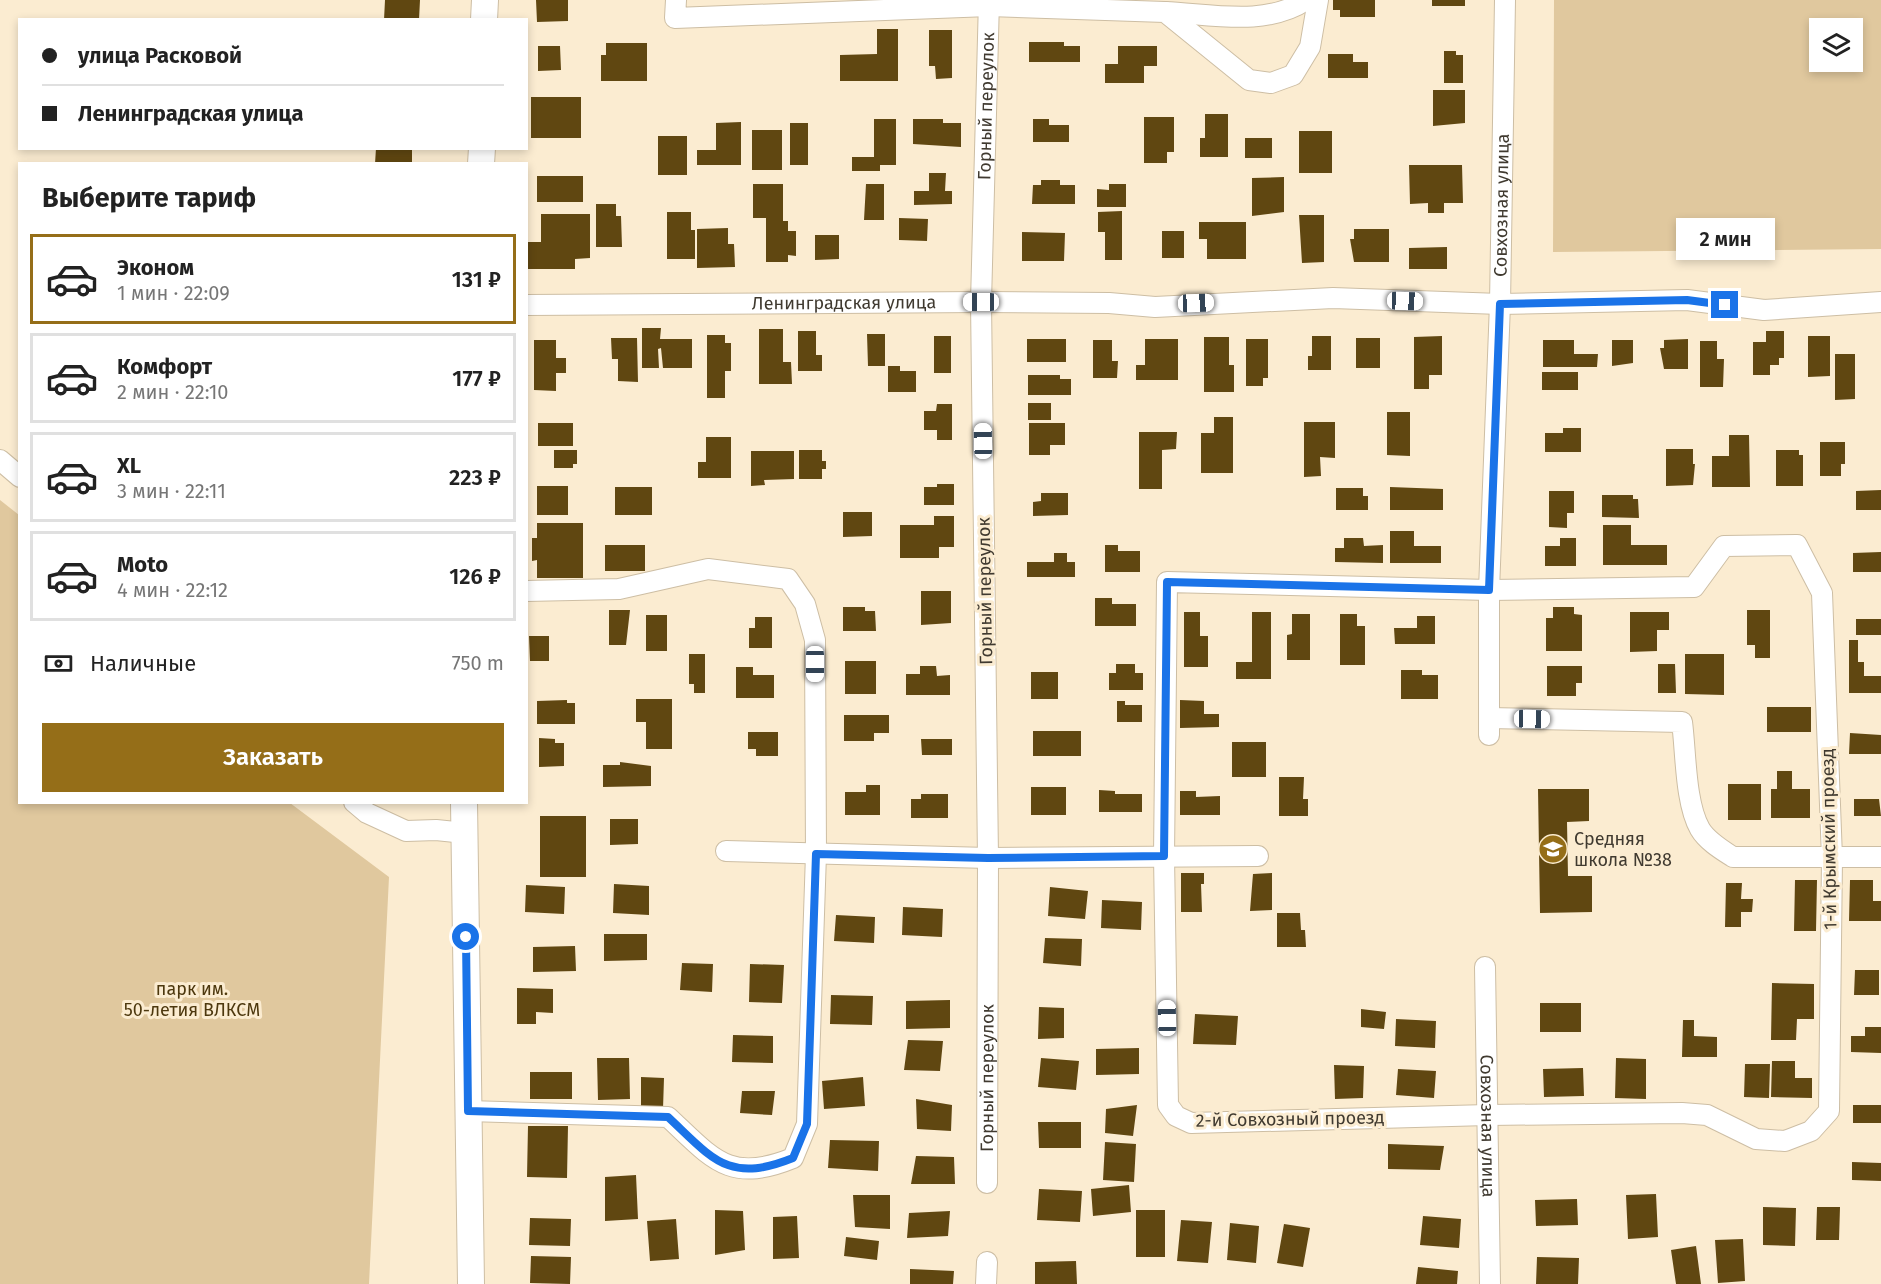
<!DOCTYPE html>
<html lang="ru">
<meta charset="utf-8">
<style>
:root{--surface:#fff;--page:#f6f6f6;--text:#222;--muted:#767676;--line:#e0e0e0;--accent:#956e18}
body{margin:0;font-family:"Fira Sans",sans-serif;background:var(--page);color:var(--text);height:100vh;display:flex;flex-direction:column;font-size:22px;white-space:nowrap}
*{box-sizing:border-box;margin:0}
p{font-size:20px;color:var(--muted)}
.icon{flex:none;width:33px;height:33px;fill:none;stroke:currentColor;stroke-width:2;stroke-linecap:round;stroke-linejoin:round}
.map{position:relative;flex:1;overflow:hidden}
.details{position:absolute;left:18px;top:162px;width:510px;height:642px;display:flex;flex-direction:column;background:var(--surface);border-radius:0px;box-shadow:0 3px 9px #0003}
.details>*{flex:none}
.banner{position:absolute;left:18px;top:18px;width:510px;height:132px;border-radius:0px;box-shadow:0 3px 9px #0003;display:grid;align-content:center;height:132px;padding:0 24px;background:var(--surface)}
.tools{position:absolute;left:1809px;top:18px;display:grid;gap:12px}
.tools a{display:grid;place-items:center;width:54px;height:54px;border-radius:0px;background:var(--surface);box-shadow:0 3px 9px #0003;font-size:30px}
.end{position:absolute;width:27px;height:27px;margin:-14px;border:8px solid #1a73e8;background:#fff;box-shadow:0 0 0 3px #fff}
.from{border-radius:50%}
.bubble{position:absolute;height:42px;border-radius:0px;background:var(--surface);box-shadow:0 3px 9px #0003;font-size:20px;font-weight:600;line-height:42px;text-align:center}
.car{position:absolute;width:18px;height:36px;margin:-18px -9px;border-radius:8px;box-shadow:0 0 4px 2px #0007;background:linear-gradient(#fff 24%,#345 0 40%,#fff 0 76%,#345 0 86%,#fff 0)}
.banner b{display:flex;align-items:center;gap:21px;height:57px;font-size:22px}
.banner b+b{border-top:2px solid var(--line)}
.banner i{width:15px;height:15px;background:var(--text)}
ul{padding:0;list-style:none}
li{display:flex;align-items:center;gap:18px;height:90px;margin:0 12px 9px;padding:0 12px;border:3px solid var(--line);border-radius:0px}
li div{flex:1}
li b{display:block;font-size:22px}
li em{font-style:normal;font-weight:600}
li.selected{border-color:var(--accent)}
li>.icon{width:54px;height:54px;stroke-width:1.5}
h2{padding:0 24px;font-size:27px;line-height:72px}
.pay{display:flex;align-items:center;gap:15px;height:66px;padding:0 24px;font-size:22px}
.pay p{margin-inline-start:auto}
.cta{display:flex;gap:12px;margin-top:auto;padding:12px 24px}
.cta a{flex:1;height:69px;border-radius:0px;background:var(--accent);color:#fff;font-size:24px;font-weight:600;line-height:69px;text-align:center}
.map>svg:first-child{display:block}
.green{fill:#e0c89e;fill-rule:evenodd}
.building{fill:#604711}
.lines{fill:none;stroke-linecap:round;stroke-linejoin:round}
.minor-casing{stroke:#cdbea4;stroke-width:22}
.tertiary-casing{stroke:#cdbea4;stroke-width:28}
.minor{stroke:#fff;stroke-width:20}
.tertiary{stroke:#fff;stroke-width:26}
.route{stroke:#1a73e8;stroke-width:8}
.labels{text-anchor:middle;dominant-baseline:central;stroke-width:6;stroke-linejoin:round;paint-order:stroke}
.street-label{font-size:18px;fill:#403a30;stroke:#fbecd1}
.poi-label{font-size:18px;fill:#403a30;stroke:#fbecd1;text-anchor:start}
.park-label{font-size:18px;fill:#4d380e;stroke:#fbecd1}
</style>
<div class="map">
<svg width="1881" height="1284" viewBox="0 0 1881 1284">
<rect width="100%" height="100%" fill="#fbecd1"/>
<path class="green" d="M1554,0H1881V249L1553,252ZM1820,28H1852V62H1820Z
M0,500L19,515L20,802L290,803L389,877L369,1284H0Z"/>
<path class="building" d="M385,0H420L419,20H384Z
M536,0H568V21L537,22Z
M1333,0H1375V17H1340V10H1333Z
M1432,0H1465V6H1432Z
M877,29H898V81H840V55L877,54Z
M929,30H952V78L936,79L935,66H929Z
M1029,42H1064V46H1080V62H1029Z
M606,43H647V81H601V55H606Z
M538,46H560L561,70L538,71Z
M1118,46H1157V66H1144V83H1105V64H1118Z
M1444,51H1456V55H1463V83H1444Z
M1328,54H1353V62H1368V78H1328Z
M1433,90H1465V123L1433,126Z
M531,97H581V138H531Z
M1205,114H1228V157H1200V138H1205Z
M1144,117H1174V152H1167V163H1144Z
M874,119H896V165H880V171H852V157H874Z
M913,119H943V123H961V147L913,144Z
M1033,119H1049V125H1069V142H1033Z
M741,122V165H697V150H716V123Z
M790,123H808V165H790Z
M752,130H782V170H752Z
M1299,131H1332V173H1299Z
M658,136H687V175H658Z
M1245,138H1272V158H1245Z
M376,148H412V164H375Z
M1409,165H1462L1463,203H1444V213H1428V203L1410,204Z
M929,173H946L945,191H952V204L914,205V191H929Z
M537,176H583V202H537Z
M1284,177V212L1252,216V178Z
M1041,180H1060V185H1075V204H1032L1033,185H1041Z
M753,184H783V221H788V231H796V256L788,255V262H766V218H753Z
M866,184H884V220H864Z
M1109,184H1126V207H1097V189L1109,190Z
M596,204H616V216H621L622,247H596Z
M1122,211V260H1105V232H1098V212Z
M667,212H691V230H695V259H667Z
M541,214H590V258L575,259V269H528V242H541Z
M1299,215H1324V262L1302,263Z
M899,218L928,219L927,241L899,240Z
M1199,222H1246V259H1207V239H1199Z
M728,228V244H734L735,267L697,268V229Z
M1354,229H1389V262H1354L1350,239H1354Z
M1162,231H1184V258H1162Z
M1022,232L1065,233L1064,261H1022Z
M815,235H839V259L815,260Z
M1447,247V269H1409V248Z
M642,328H661L660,339H692V368H663L661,348L658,349L659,368H642Z
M759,329H783V362H791L792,384H759Z
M798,331H816V355H822V371H798Z
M1766,331H1784V358H1779V365H1770V375H1753V342H1766Z
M867,334H885V366H868Z
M707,335H725V343H731V371H725V398H707Z
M934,336H951V373H934Z
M1312,336H1331V370H1308V356H1312Z
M1442,336V375H1429V389H1414V337Z
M1808,336H1830V376L1808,377Z
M1204,337H1229V365H1234V392H1204Z
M611,338H637L638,382L618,381V359H612Z
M1356,338H1380V368H1356Z
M1027,339H1066V362H1027Z
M1145,339H1178V380H1136V365H1145Z
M1246,339H1268V378H1263V386H1246Z
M1688,339V369H1664L1660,348H1664V340Z
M534,340H556V358H566V373H556V391L534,390Z
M1093,340H1112V361H1118L1117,378H1093Z
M1543,340H1574V354H1598L1597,367H1543Z
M1612,340H1633V363L1612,366Z
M1700,341H1717V359H1724L1723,387H1700Z
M1835,354H1855V399L1835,400Z
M888,366H900V371H916V392H888Z
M1542,372H1578V390H1542Z
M1028,375H1060V379H1071V395H1028Z
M1028,403H1051V420H1028Z
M937,404H952V440H937V430H924V411H936Z
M1387,412H1410V456L1387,455Z
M1214,417H1233V473H1201V433H1214Z
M1304,422H1335V458L1320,457L1321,476L1304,477Z
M538,423H573V446H538Z
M1029,423H1065V445H1050V455H1029Z
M1563,428H1581V452H1545V433H1563Z
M1139,432H1177L1176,449L1162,450V489H1139Z
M1729,435H1749L1750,487H1712V456H1729Z
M706,437H731V478H698V462H706Z
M1820,442H1845V464H1841V476H1820Z
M1666,449H1693V464H1695L1693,485L1666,486Z
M554,450H577V464H573V468H554Z
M799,450H822V461H826V469H822V479H799Z
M1776,450H1799V455H1803V486H1776Z
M751,451H794V479L764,480L765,485L751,486Z
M937,484H954V505H924V487H937Z
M537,486H568V515H537Z
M615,487H652V515H615Z
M1390,487L1443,489V510H1390Z
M1336,488H1363V496H1368V510H1336Z
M1881,490V510H1856V491Z
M1549,491H1574V513H1567V528L1549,527Z
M1041,493H1068V515L1033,516V502L1041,501Z
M1602,495H1633V499H1638L1639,518L1602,517Z
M843,512H872V536L843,537Z
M934,516H954V547H939V558H900V525H934Z
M537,523H583V578H537V560L532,561V538H537Z
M1603,525H1631V545H1667V565H1603Z
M1390,531H1414V546H1441V563H1390Z
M1344,538H1363L1364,546L1383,545V563L1335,562V548H1344Z
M1560,538H1576V566H1545V546H1560Z
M605,545H645V571H605Z
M1105,545H1118V551H1140V572H1105Z
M1881,552V572H1853V553Z
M1054,553H1067V562H1075V577H1027V562H1054Z
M921,591H951V623L921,625Z
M1095,598H1112V604H1136V626H1095Z
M843,607H865V611H875L876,631H843Z
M1553,607H1574V614L1582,615V651H1546V618H1553Z
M609,610H630L626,645H609Z
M1747,610H1770V658H1755V645H1747Z
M1184,612H1200V636H1208V667H1184Z
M1252,612H1271V679H1236V662H1252Z
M1630,612H1669V630H1657V651L1630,652Z
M1292,614H1310V660H1287V635L1292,634Z
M1340,614H1357V626H1365V665H1340Z
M646,615H667V651H646Z
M1417,616H1435V644H1395L1394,628H1417Z
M755,617H772V648H749V628H755Z
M1856,619H1881V635H1856Z
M529,636H549V661H530Z
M1849,640H1858V662H1864V676H1881V693H1849Z
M689,654H705V693H694V684H689Z
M1685,654H1724V695L1685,694Z
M845,661H876V694H845Z
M1116,664H1135V673H1143V690H1109V673H1116Z
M1658,664H1675L1676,693H1658Z
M920,666H936L937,676L950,675V695H906V674H920Z
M1547,666H1582V683H1576V696H1547Z
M736,667H753V675H774V698H736Z
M1401,670H1422V675H1438V699H1401Z
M1031,672H1058V699H1031Z
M636,699H672V749H646V722H636Z
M567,700V703H575V724H537V701Z
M1180,700L1204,701V714H1219V727L1180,728Z
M1117,701H1125V705H1142V722H1117Z
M1767,707H1811V732H1767Z
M844,715H889V733H874V741H844Z
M1033,731H1081V756H1033Z
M748,732H778V756H756V749H748Z
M1850,733L1881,735V754H1849Z
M539,738L555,739V743H564V766L539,767Z
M921,739H952V755H922Z
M1232,742H1266V777H1232Z
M620,762L651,766V786L603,787V765H620Z
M1777,771H1792V789H1810V818H1771V789H1777Z
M1279,777H1304L1303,799H1308V816H1279Z
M1728,784H1761V820H1728Z
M866,785H880V815H845V792H866Z
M1031,787H1066V815H1031Z
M1538,789H1589V821L1567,822L1568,876H1592V912L1540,913Z
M1099,790L1115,791V794H1142V812H1099Z
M1180,791H1196V797L1220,796V815H1180Z
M921,794H948V818H911V799H921Z
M1854,799H1879L1881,816H1854Z
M540,816H586V877H540Z
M610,819H638V844L610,845Z
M1181,873H1204V884H1201L1202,912H1181Z
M1272,873V910L1250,911L1253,874Z
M1795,880H1817L1816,931H1794Z
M1850,880H1873V901H1881V921H1849Z
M1726,883H1742L1741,899H1753L1752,912H1741V927H1725Z
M614,884L649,886V915L613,913Z
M526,885L565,887L564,914L525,912Z
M1050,887L1088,891L1085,919L1048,916Z
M1102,900L1142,902L1141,930L1101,928Z
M903,907L943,909L942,937L902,935Z
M1277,913H1300L1301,930H1305L1306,947H1277Z
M836,915L875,917L874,943L834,941Z
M604,934H647V960L604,961Z
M1045,938L1082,939L1081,966L1043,963Z
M575,946L576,971L533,972V947Z
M682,963L713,964L712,992L680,990Z
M750,964L784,965L782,1003L749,1002Z
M1855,970H1879V995H1854Z
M1772,983L1814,984V1019H1797L1796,1040H1771Z
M517,988L553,989V1013L536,1012V1024H517Z
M831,995L873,996L872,1025L830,1024Z
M950,1000V1028L906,1029V1001Z
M1540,1003H1581V1032H1540Z
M1039,1007L1064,1008V1038L1038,1039Z
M1361,1009L1386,1012L1384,1029L1361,1027Z
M1195,1014L1238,1016L1236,1045L1193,1044Z
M1396,1019L1436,1021L1435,1048L1395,1046Z
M1683,1020H1694V1036L1717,1037V1057H1682Z
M1865,1027H1881V1053L1851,1052V1036H1865Z
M733,1035L773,1036V1063L732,1062Z
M908,1040L943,1041L940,1071L904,1070Z
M1139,1048V1074L1096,1075V1049Z
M597,1058H629L630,1099L598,1100Z
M1041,1058L1079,1061L1076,1090L1038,1087Z
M1616,1058L1646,1059V1099L1615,1098Z
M1772,1061H1795V1078H1812V1098L1771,1097Z
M1745,1064H1770L1769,1098L1744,1097Z
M1334,1065L1364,1066L1363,1098L1335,1099Z
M1583,1068L1584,1096L1544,1097L1543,1069Z
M1398,1069L1436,1071L1434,1098L1396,1095Z
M530,1072H572V1099H530Z
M641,1077L664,1078L663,1109H641Z
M863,1077L865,1106L824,1109L822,1081Z
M742,1091H775L772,1115L740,1113Z
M916,1099L952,1105L951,1131L917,1129Z
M1137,1105L1133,1136L1105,1133L1106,1109Z
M1853,1105H1881V1123H1853Z
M1038,1122H1081V1148H1039Z
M528,1126H568L567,1178L527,1177Z
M830,1140L879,1141L878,1171L828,1168Z
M1105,1142L1136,1144L1134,1182L1103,1180Z
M1388,1144L1444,1146L1440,1170L1388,1169Z
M916,1156L954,1157L955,1184H911Z
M1852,1162L1881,1163V1181L1852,1180Z
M636,1175L638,1219L605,1221V1177Z
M1129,1185L1131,1212L1093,1216L1091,1189Z
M1039,1189L1082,1191L1080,1222L1037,1220Z
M1656,1194L1658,1237L1628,1239L1626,1195Z
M853,1195H890V1229L855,1227Z
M1577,1199L1578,1225L1536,1226L1535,1200Z
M1763,1207L1796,1208L1795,1246L1763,1245Z
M1817,1207H1840L1839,1240H1816Z
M715,1210L743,1211L745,1250L715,1255Z
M1136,1210H1165V1257H1136Z
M950,1211L948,1236L907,1238L909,1213Z
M797,1216L799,1258L773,1259V1217Z
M1423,1216L1461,1219L1459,1248L1420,1245Z
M530,1218L571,1219L570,1246L529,1245Z
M676,1219L679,1259L650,1261L647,1221Z
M1181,1220L1212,1222L1208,1263L1177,1261Z
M1230,1223L1259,1226L1256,1263L1227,1260Z
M1284,1224L1310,1228L1303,1267L1277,1263Z
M846,1237L879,1241L877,1260L844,1256Z
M1743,1239L1745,1281L1718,1283L1715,1240Z
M1696,1246L1701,1284H1676L1671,1250Z
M531,1256L571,1257L570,1284L530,1283Z
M1537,1257L1579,1258L1578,1284H1536Z
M1076,1261L1077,1284H1035V1262Z
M1418,1267L1458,1271L1457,1284H1416Z
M910,1269L954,1271L953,1284H910Z"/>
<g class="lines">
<g class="minor-casing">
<g id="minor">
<path d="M676,0L675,18L989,6L1165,12L1249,80L1271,83L1293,75L1310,47L1318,0"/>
<path d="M1165,12C1211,14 1266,27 1306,0"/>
<path id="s1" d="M526,305L981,302L1109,303L1155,307L1333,298L1500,304L1687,300L1764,310L1881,302"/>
<path d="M0,460L20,477"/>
<path d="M1797,545L1822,593L1832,858L1829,1111L1811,1131L1785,1141L1756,1139L1707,1115L1682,1113L1488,1115L1191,1123L1176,1116L1168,1105L1164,856L1167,582L1489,590L1694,587L1724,546Z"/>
<path d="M1489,718L1682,722C1686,752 1685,803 1700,829C1707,841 1722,850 1733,857H1881"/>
<path id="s2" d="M1489,735V590L1500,304L1505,0"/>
<path d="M354,802L367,813L406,831L436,830L465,833"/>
<path d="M726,851L988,858L1258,856"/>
<path id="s3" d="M1485,967L1490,1284"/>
<path d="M468,1111L668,1117C713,1159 729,1184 793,1158L807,1124L816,854L815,640L805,604L788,579L708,569L619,589L526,591"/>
<path id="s4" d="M987,1183L988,858L981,302L989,0"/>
<path d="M986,1284L987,1262"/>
</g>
</g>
<g class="tertiary-casing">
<path id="tertiary" d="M484,20L485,0
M481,164L482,148
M464,802L471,1284"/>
</g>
<use href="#minor" class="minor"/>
<use href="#tertiary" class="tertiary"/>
</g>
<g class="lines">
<path class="route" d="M466,937L468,1111L668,1117C713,1159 728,1184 793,1158L807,1124L816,854L988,858L1164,856L1167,582L1489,590L1500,304L1687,300L1725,305"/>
</g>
<defs>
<g id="school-disc" transform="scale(1.5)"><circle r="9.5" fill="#956e18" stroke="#fbecd1"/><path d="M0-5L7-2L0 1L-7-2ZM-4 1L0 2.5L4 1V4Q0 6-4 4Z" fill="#fff"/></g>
</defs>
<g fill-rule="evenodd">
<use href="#school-disc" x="1553" y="849"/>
</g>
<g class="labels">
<g class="street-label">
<text stroke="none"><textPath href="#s4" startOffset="1077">Горный переулок</textPath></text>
<text stroke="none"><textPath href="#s2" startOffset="530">Совхозная улица</textPath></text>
<text stroke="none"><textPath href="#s1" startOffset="318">Ленинградская улица</textPath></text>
<text transform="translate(985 591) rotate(-91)">Горный переулок</text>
<text transform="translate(1829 839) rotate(-91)">1-й Крымский проезд</text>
<text stroke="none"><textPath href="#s4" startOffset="105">Горный переулок</textPath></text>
<text transform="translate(1290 1119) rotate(-1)">2-й Совхозный проезд</text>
<text stroke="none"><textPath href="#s3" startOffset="159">Совхозная улица</textPath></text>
</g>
<g class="poi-label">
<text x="1574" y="839">Средняя<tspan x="1574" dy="21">школа №38</tspan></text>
</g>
<g class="park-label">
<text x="192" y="989">парк им.<tspan x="192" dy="21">50-летия ВЛКСМ</tspan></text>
</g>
</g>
</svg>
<div class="tools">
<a><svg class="icon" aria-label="layers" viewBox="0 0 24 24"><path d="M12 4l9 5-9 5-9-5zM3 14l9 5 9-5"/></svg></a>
</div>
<i class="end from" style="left:466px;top:937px"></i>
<i class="end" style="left:1725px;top:305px"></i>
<div class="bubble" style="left:1676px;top:218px;width:99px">2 мин</div>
<i class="car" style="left:1405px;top:301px;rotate:92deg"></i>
<i class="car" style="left:981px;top:302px;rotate:270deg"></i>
<i class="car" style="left:1196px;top:303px;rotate:88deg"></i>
<i class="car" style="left:983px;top:441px;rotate:359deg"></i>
<i class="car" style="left:815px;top:664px;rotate:180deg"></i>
<i class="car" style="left:1532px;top:719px;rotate:91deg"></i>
<i class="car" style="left:1167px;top:1018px;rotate:359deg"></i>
<div class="banner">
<b><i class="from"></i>улица Расковой</b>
<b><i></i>Ленинградская улица</b>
</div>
<section class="details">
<h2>Выберите тариф</h2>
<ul>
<li class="selected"><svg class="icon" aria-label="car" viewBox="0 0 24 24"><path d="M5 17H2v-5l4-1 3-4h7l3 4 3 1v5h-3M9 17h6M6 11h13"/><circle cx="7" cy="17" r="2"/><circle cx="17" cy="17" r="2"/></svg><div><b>Эконом</b><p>1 мин · 22:09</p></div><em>131 ₽</em></li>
<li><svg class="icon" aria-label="car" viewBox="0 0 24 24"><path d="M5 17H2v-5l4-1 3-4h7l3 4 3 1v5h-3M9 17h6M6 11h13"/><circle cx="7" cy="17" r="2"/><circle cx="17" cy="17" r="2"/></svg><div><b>Комфорт</b><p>2 мин · 22:10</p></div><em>177 ₽</em></li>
<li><svg class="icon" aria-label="car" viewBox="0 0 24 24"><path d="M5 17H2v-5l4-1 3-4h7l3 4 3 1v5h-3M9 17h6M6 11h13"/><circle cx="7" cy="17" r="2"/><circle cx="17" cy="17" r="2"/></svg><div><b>XL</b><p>3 мин · 22:11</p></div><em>223 ₽</em></li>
<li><svg class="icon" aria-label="car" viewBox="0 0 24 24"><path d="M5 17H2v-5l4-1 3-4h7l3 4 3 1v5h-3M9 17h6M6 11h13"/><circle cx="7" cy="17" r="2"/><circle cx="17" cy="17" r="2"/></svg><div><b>Moto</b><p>4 мин · 22:12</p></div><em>126 ₽</em></li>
</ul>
<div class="pay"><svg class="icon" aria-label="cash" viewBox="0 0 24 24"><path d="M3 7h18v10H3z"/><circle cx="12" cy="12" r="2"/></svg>Наличные<p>750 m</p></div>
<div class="cta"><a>Заказать</a></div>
</section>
</div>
